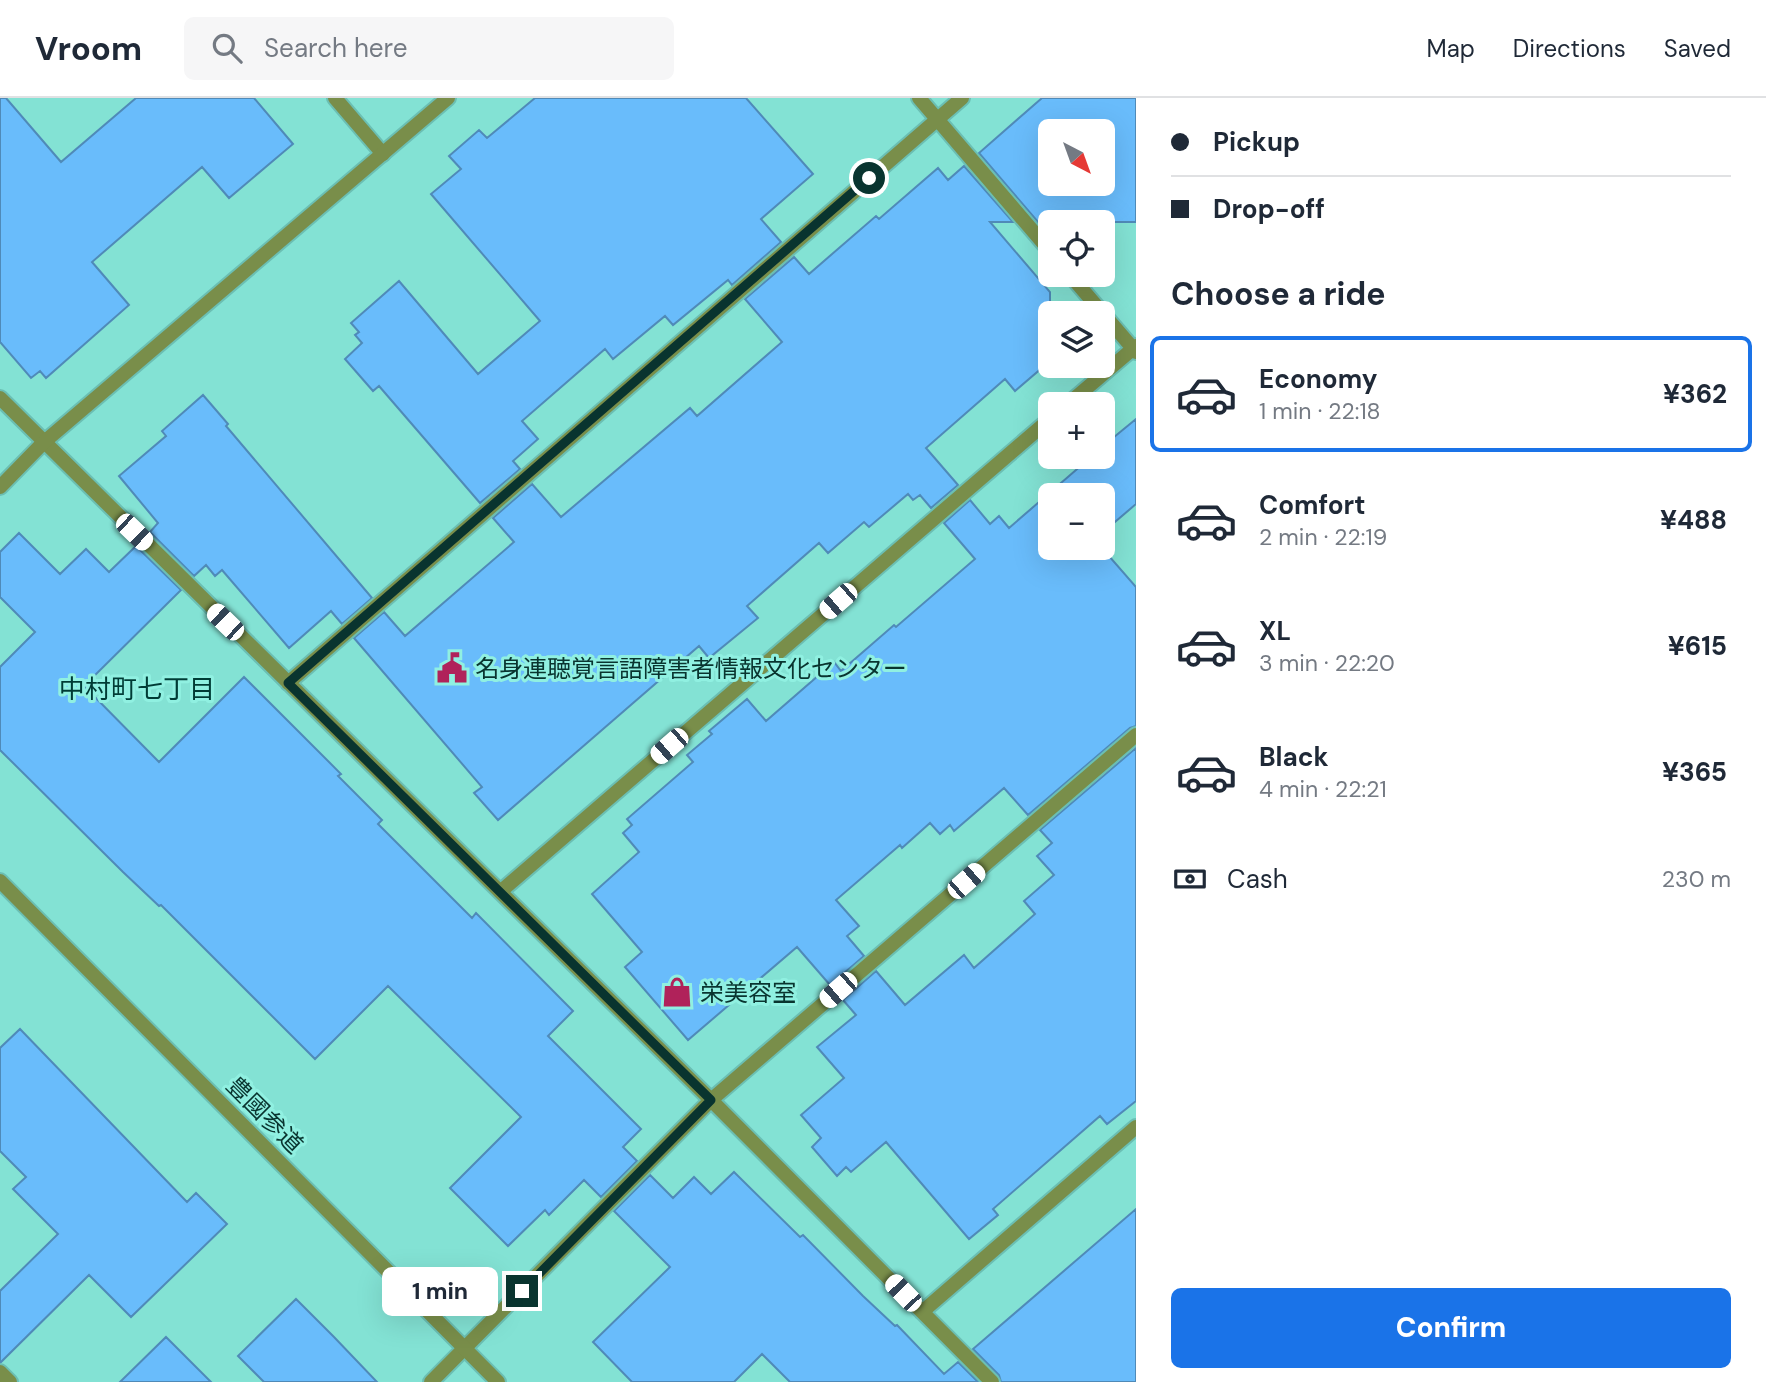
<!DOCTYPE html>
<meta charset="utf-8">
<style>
:root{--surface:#fff;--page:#f6f6f7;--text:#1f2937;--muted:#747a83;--line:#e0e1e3;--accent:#1a73e8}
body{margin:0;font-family:"DM Sans","Noto Sans JP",sans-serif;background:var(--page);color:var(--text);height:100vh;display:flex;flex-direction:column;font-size:26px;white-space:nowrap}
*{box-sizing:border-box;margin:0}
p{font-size:23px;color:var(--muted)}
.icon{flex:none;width:38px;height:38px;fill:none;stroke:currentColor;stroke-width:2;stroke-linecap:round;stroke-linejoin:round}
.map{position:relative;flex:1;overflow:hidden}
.side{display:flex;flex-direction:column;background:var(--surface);width:630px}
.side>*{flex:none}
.top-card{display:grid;align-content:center;height:154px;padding:0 35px;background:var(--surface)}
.needle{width:46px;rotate:139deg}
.tools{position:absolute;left:1038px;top:21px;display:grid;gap:14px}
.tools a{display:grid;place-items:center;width:77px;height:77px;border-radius:10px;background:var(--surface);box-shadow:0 7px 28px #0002;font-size:35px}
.end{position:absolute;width:32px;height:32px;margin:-16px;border:9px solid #09342f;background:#fff;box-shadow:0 0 0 4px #fff}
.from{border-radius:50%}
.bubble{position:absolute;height:49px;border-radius:10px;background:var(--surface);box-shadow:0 7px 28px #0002;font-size:23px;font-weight:800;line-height:49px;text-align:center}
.car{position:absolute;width:21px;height:42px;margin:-21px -10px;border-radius:9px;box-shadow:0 0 5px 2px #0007;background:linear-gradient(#fff 24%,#345 0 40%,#fff 0 76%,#345 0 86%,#fff 0)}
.top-card b{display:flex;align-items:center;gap:24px;height:66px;font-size:26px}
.top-card b+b{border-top:2px solid var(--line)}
.top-card i{width:18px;height:18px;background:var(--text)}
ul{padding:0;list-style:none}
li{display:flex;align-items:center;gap:21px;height:116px;margin:0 14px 10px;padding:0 21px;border:4px solid transparent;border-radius:10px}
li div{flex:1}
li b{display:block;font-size:26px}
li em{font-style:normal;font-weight:800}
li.active{border-color:var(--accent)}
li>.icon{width:63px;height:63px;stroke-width:1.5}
h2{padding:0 35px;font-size:32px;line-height:84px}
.pay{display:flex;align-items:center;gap:18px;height:77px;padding:0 35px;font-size:26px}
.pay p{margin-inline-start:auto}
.primary-button{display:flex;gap:14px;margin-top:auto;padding:14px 35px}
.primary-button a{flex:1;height:80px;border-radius:10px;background:var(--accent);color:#fff;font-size:28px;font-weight:800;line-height:80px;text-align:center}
header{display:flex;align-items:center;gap:42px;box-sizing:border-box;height:98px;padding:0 35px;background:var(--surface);border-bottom:2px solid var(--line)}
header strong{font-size:33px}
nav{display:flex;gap:38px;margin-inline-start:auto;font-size:24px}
.search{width:490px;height:63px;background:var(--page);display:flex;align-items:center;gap:18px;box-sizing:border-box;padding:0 24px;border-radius:10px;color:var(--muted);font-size:26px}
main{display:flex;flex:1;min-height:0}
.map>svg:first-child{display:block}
.building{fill:#69bcfb;stroke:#4f8ab8;stroke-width:2;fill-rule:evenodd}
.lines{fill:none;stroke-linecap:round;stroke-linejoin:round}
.minor-casing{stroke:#6bbfb3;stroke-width:18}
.tertiary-casing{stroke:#6bbfb3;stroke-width:18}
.minor{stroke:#798e4a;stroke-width:14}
.tertiary{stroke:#798e4a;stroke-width:14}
.route{stroke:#09342f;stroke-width:9}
.labels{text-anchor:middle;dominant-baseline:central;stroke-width:6;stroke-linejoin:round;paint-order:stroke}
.poi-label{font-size:24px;fill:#09342f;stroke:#90f0e1;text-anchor:start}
.street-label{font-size:24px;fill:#09342f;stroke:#90f0e1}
.neighbourhood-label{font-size:26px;fill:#003b35;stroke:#90f0e1}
</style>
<header>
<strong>Vroom</strong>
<div class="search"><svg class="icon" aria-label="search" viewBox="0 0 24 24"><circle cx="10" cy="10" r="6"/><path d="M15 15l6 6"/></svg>Search here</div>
<nav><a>Map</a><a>Directions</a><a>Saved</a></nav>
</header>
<main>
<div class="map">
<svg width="1136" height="1284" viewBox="0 0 1136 1284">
<rect width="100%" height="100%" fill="#83e2d4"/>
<path class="building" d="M0,0H6L61,64L136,0H254L293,46L229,100L202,69L92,164L129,207L46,280L40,273L31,280L0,244Z
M535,0H746L813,76L761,121L781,144L732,187L728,182L673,227L665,218L613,261L605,251L522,323L538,341L513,363L520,371L480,405L379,288L373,293L345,261L362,245L355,237L359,234L351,225L399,183L478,276L540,223L431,96L461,71L449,58L479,32L487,40Z
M1042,0H1136V124H1038L979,55ZM1050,33H1102V86H1050Z
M964,68L1013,124H990L1050,194V263L1015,293L1005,281L926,350L958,387L931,410L920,397L913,402L908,396L869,429L864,424L828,455L819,445L747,508L758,520L709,560L699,548L498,722L474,695L482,689L354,540L384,514L405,538L514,444L493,420L532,386L561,419L690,310L697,318L782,244L745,201L794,159L809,176L876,118L879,121L938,70L948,82Z
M203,297L228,326L226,328L372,500L342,526L331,513L289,550L222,472L215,478L206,467L194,478L150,434L158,425L119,378L166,338L162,333Z
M1136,321V406L1102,435V397H1050V450H1102L1136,489V628L1130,630L1028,717L1004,690L954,733L950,727L940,736L930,725L902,750L900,747L836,802L859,828L847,838L864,858L830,887L797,849L688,942L625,869L642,854L592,796L639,754L623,735L632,727L627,721L693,664L687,657L712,636L709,633L747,601L766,623L834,564L841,573L894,527L896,529L975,461L944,425L970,402L990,426L999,418L1009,430L1091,359H1102V349Z
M19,435L60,476L86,451L109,474L136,448L181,492L84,588L159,664L244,579L341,676L338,678L382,722L378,726L472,820L476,815L573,913L548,938L641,1031L623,1049L637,1063L601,1099L584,1082L549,1117L545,1112L508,1148L450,1090L521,1019L388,888L315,961L161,807L159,808L123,774L0,652V569L35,534L0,499V454Z
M1136,650V1003L1107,1026L1100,1018L993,1111L998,1117L969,1141L886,1044L851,1074L846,1069L837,1078L812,1049L821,1040L801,1017L844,980L817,949L856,917L843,902L876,873L905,907L964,857L974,870L1035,816L1024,803L1054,777L1037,758L1052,745L1040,732Z
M20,931L187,1104L196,1095L227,1126L131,1219L89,1177L0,1265V1193L58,1136L13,1091L26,1079L0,1053V950Z
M734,1074L800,1139L803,1137L863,1198L895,1228L897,1227L944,1276L958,1264L978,1284H790L762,1256L734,1284H632L593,1244L670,1169L614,1113L650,1077L673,1100L694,1079L711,1096Z
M1136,1111V1284H1001L999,1277L973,1251Z
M296,1201L334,1239L377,1284H264L238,1258Z
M166,1239L211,1284H120Z"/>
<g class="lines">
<g class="minor-casing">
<path id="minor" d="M335,0L383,56
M919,0L1050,153
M1070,177L1136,254
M0,300L711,1002L992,1284
M1068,306L1136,248
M288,585L962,0
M500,794L1050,321
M922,1214L1136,1029
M0,1274L10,1284
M431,1284L711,1002L1136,637"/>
</g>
<g class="tertiary-casing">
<path id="tertiary" d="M0,389L43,345L448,0
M0,783L498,1284"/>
</g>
<use href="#minor" class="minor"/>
<use href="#tertiary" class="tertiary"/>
</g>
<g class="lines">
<path class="route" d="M522,1193L711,1002L288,585L869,80"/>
</g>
<defs>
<g id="civic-bare" transform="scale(2.415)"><path d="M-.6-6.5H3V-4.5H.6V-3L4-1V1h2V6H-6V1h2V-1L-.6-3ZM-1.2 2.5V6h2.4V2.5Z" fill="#b0225a" stroke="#90f0e1" stroke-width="2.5" paint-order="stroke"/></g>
<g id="shop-bare" transform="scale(2.415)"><path d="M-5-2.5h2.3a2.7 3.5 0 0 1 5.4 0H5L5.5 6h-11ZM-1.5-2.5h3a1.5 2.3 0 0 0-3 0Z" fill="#b0225a" stroke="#90f0e1" stroke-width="2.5" paint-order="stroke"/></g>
</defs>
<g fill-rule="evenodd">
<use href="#civic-bare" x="452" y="570"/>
<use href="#shop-bare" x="677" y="894"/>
</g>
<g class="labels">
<g class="poi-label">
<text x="475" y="570">名身連聴覚言語障害者情報文化センター</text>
<text x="700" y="894">栄美容室</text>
</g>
<g class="street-label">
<text transform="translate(265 1017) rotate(45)">豊國参道</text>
</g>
<g class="neighbourhood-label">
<text x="137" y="591">中村町七丁目</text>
</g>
</g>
</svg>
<div class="tools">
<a><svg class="needle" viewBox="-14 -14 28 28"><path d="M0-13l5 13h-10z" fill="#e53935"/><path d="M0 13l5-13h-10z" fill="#747a83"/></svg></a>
<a><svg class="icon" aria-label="locate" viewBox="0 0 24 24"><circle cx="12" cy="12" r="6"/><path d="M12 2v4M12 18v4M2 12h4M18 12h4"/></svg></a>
<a><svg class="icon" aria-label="layers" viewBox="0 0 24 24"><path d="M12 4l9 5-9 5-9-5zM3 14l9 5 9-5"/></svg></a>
<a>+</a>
<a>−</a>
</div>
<i class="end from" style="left:869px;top:80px"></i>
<i class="end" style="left:522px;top:1193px"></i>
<div class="bubble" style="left:382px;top:1169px;width:116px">1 min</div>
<i class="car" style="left:134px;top:434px;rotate:134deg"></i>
<i class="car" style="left:838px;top:503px;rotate:229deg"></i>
<i class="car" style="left:225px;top:524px;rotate:314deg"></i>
<i class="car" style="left:669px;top:648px;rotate:229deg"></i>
<i class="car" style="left:966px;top:783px;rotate:49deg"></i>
<i class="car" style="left:838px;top:892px;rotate:229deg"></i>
<i class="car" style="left:903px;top:1195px;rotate:316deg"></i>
</div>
<section class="side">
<div class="top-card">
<b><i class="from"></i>Pickup</b>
<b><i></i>Drop-off</b>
</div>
<h2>Choose a ride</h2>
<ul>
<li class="active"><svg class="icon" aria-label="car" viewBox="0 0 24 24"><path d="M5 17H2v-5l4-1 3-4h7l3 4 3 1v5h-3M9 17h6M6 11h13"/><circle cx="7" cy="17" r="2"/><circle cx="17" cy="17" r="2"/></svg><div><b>Economy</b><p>1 min · 22:18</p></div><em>¥362</em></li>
<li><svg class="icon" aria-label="car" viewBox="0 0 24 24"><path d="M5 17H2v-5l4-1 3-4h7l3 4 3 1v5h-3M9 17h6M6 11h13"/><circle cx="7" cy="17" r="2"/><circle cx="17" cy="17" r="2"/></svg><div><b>Comfort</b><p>2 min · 22:19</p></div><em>¥488</em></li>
<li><svg class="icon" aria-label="car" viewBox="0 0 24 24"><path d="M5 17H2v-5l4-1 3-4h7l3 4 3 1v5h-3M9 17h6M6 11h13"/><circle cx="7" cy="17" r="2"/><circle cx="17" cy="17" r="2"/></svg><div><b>XL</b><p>3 min · 22:20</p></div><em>¥615</em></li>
<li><svg class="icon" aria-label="car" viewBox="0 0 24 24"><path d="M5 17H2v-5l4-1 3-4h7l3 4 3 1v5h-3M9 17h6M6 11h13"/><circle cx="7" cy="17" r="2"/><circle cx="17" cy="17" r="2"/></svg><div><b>Black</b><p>4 min · 22:21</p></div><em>¥365</em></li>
</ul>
<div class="pay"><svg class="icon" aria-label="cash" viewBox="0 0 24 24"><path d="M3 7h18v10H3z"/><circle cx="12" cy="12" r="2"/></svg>Cash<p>230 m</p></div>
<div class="primary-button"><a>Confirm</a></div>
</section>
</main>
